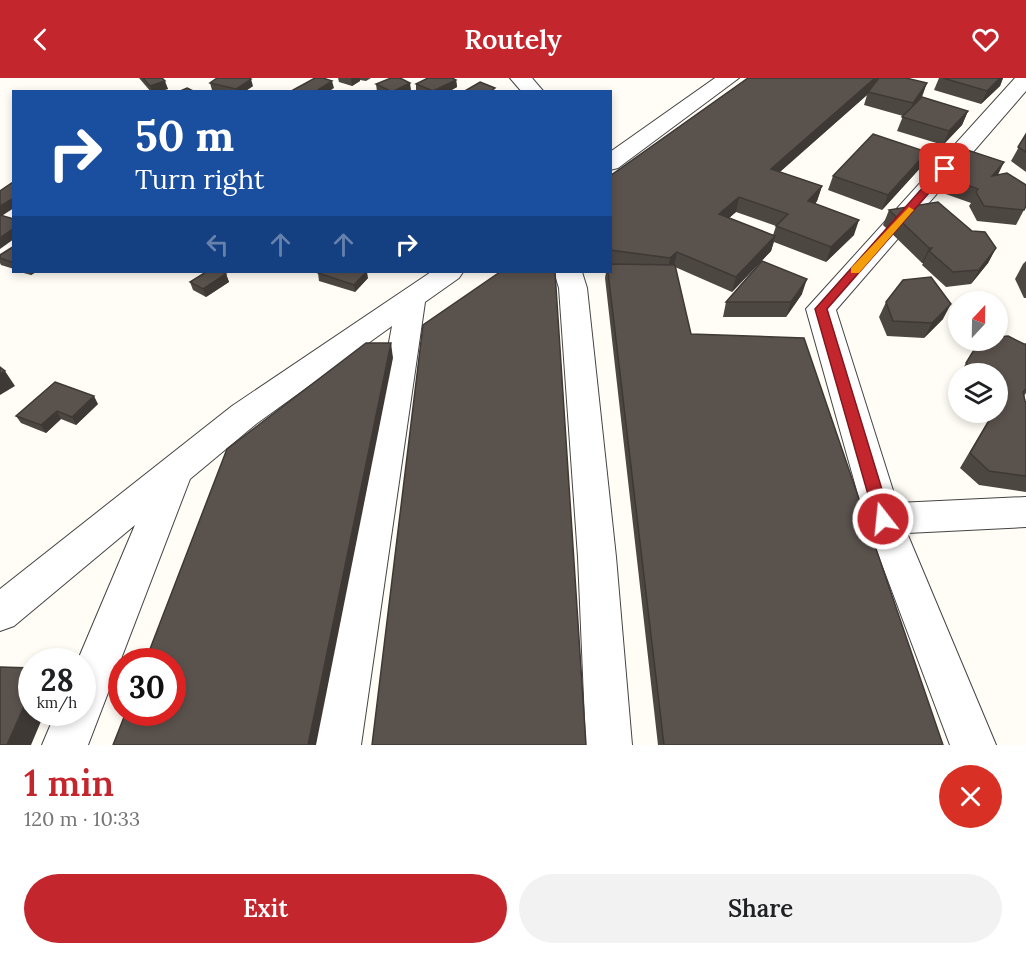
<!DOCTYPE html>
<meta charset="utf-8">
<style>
body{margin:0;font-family:Lora,serif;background:#f2f2f2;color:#202124;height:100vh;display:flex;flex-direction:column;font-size:22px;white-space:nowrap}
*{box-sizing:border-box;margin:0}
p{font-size:20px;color:#757577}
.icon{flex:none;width:33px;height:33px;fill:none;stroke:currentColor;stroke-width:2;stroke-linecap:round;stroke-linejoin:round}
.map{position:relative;height:667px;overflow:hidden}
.details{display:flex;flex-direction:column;background:#fff;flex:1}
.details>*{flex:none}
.top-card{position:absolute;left:12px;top:12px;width:600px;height:183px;border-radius:0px;box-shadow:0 3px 9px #0003;background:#1a4fa0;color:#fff;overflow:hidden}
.needle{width:39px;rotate:22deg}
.controls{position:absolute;left:948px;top:213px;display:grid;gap:12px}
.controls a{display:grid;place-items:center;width:60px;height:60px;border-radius:50%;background:#fff;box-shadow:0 3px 9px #0003;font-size:30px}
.speed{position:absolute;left:18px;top:570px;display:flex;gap:12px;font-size:30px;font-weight:700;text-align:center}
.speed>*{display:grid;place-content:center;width:78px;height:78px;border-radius:50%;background:#fff;box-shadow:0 3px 9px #0003;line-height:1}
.speed small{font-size:15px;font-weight:400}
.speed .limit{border:9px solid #d22;background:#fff;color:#111}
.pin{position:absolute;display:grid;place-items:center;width:51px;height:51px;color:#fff;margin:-26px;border-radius:12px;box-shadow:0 3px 9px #0006}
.me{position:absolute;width:66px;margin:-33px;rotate:344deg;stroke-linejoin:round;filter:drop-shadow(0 0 4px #0008)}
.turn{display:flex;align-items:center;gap:21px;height:126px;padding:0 24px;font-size:27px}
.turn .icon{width:78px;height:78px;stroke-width:2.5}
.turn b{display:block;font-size:42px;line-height:51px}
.lanes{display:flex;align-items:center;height:57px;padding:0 24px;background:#0003;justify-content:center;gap:30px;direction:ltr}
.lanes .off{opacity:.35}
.round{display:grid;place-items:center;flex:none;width:63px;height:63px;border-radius:32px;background:#f2f2f2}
.overview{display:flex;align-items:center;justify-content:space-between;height:102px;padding:0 24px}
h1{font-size:36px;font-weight:600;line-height:45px;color:#c4262e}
.button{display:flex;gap:12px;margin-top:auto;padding:12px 24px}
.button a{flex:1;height:69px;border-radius:36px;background:#c4262e;color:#fff;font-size:24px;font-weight:600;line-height:69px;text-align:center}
.button a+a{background:#f2f2f2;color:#202124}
header{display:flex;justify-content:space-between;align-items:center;height:78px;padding:0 24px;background:#c4262e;color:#fff;font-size:27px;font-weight:600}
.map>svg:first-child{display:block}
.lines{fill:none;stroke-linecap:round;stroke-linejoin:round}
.street-casing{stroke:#444;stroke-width:2}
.street{fill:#fff;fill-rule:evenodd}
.wall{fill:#4d4742;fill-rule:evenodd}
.shaded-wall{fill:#3f3936}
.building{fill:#5a524d;stroke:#3f3936;stroke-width:1.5}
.route{fill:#c4262e;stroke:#7f191e;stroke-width:1.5}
.slow{fill:#f59e0b}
</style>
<header><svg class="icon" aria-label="back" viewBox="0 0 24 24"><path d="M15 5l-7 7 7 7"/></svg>Routely<svg class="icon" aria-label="heart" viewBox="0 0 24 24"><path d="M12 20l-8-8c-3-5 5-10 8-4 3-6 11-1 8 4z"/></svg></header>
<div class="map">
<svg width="1026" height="667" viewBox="0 0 1026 667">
<rect width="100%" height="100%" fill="#fffdf5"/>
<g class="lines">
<defs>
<g id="street">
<path d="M510,0H532L544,14H522Z"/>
<path d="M715,0H739L618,90L610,92V74Z"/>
<path d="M1015,0H1026V13L836,232L897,425L1026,419V449L907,455L996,667H950L865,441L806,231Z"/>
<path d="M431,194H463L459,200L425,224L361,667H315L392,248L256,346L190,401L88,667H42L56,634H82V584H77L135,447L14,548L0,553V511L232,328Z"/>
<path d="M554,194H582L587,210L616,479L632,667H586L578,479L559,210Z"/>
</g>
</defs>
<use href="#street" class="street-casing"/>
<use href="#street" class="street"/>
</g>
<g class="wall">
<path d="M139,0H162L168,11L157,14H151Z"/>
<path d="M338,0H371L366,3L360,2V3L352,8L339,4Z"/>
<path d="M748,0L922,19L968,33L962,47L943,67L897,53L903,38L864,27L867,17L780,94L822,108L817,123L815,126L854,157L826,184L774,164L771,173L732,214L675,189L691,256L943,667H658L605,200L606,194H610V98ZM736,134L776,148L773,157L729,140Z"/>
<path d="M939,0H1003L1000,8L981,26L934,12Z"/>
<path d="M456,2L457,9L448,14L416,13V6Z"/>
<path d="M210,5L253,8L244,14H219L212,12Z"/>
<path d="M376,6L411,12L408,14H377Z"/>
<path d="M1026,56V94L1011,83Z"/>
<path d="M922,88L882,132L828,112L833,98Z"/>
<path d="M932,94L998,97L1026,128L1016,147L977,143L969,128L971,125L926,109Z"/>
<path d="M889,132L972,153L996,170L988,185L971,206L946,209L922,187L923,185H922L883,147Z"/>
<path d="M14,168V191L1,187L0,185V177Z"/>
<path d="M1026,183V220H1024L1015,201L1023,186Z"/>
<path d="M20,194H36L31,197Z"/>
<path d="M318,195L368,200L355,214L319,203Z"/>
<path d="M226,196L229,204L206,219L193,212L190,204Z"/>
<path d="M802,216L786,239H723L726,224Z"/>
<path d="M886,224L943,241L924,260L887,258L879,239Z"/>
<path d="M1026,266V315L1024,318L1026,325V414L979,407L960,390L992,336V334H998V296H960L966,285Z"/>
<path d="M98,326L76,347L61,341L46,355L21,345L16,338Z"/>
</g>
<g class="shaded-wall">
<path d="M352,0H360V3L352,8L351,1Z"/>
<path d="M875,0H886L868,14L867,17L767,105L771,91Z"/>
<path d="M1000,0H1003L1000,8L981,26L987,13Z"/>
<path d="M251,1L253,8L244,14H236V11Z"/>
<path d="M456,2L457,9L448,14H433Z"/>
<path d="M165,3L168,11L157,14H152L150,8Z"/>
<path d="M332,3L334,10L328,14H314Z"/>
<path d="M410,5L411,12L408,14H392Z"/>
<path d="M927,5L922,19L908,39L913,25Z"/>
<path d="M968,33L962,47L943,67L949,53Z"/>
<path d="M927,74L922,88L882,132L888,117Z"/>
<path d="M1004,84L997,99L992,98Z"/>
<path d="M822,108L817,123L804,138L808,123Z"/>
<path d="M739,119L736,134L716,151L719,136Z"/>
<path d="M14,120V130L0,139V128Z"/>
<path d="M859,142L854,157L826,184L831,169Z"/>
<path d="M14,150V161L0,171V160Z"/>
<path d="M775,158L771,173L732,214L736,199Z"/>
<path d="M929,170H932L929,173L923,185H922Z"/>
<path d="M996,170L988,185L971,206L979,192Z"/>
<path d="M677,174L674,189L667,195L670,180Z"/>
<path d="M29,194H36L31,197Z"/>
<path d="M366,194H367L368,200L355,214L354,207Z"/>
<path d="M226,196L229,204L206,219L203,211Z"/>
<path d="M807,201L802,216L786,239L791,224Z"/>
<path d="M951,226L943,241L924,260L932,245Z"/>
<path d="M391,265L393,280L316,667H308Z"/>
<path d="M5,293L15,308L0,317V296Z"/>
<path d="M94,318L98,326L76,347L72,339Z"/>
<path d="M57,333L61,341L46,355L41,347Z"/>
<path d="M32,610V634H45L31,667H7Z"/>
</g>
<g class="building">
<path d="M143,0H162L165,3L150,8Z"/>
<path d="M217,0H249L251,1L236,11L210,5Z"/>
<path d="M315,0H323L332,3L315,14L291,13Z"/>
<path d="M391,0H400L410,5L392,14L376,6Z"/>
<path d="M428,0H452L456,2L433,13L416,6Z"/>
<path d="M748,0H875L771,91L822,108L808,123L859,142L831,169L776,148L788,136L739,119L719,136L775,158L736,199L677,174L670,180L610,172V98Z"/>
<path d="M879,0H906L927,5L913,25L868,14Z"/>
<path d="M943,0H1000L987,13Z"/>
<path d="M480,4L495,10L490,14H463Z"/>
<path d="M187,10L195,14H178Z"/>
<path d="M922,19L968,33L949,53L902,39Z"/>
<path d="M873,56L927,74L888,117L833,98Z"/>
<path d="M1026,56V74L1018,69Z"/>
<path d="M958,69L1004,84L992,98L1007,95L1026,107V128L1024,132L984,128L976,114L978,111L932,94Z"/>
<path d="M13,104L14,120L0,128V113Z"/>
<path d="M938,124L972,153L985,154L996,170L979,192L953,194L929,173L932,170H929L889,132Z"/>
<path d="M0,137L14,141V150L0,160Z"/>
<path d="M14,168V185L0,180V177Z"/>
<path d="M762,183L807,201L791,224H726Z"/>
<path d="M610,186L675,187L691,256L804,260L943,667H664L608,194H610Z"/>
<path d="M206,194H222L226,196L203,211L190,204Z"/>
<path d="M319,194H366L354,207L318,195Z"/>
<path d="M500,194H555L586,667H372L423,247Z"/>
<path d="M931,199L951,226L932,245L893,243L886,224L903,202Z"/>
<path d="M1008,258L1024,266H1026V311L1023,314L1025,323L1026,325V398L989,393L970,375L994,334H998V328L1002,321L998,314V296H974L966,285L980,262H998V259Z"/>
<path d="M366,265H391L308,667H113L126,634H172V584H145L227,371Z"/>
<path d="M0,289L5,293L0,296Z"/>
<path d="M55,304L94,318L72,339L57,333L41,347L16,338Z"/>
<path d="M0,589L32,590V610L7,667H0Z"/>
</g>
<path class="route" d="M942,88L950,91L827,231L891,441L883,448L875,441L815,231Z"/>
<path class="slow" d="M909,129L914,132L912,134L859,195H851V190Z"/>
</svg>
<div class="controls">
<a><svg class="needle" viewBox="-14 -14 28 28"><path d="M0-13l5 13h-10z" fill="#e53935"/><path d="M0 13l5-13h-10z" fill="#757577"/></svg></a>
<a><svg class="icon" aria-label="layers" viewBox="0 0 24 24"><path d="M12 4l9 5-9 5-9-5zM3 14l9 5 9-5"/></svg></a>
</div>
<div class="speed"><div>28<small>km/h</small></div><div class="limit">30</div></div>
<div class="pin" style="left:945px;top:91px;background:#d93025"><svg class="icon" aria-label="arrive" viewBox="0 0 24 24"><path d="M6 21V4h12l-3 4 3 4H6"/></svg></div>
<svg class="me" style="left:883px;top:441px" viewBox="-20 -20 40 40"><circle r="17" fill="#c4262e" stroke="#fff" stroke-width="3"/><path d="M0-11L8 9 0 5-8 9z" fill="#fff"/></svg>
<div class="top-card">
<div class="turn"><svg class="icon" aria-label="right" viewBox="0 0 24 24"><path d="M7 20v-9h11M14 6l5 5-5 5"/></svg><div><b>50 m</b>Turn right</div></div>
<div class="lanes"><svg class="icon off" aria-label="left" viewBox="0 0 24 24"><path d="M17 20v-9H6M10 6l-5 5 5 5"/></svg><svg class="icon off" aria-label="ahead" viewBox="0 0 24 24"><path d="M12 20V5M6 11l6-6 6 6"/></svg><svg class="icon off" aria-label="ahead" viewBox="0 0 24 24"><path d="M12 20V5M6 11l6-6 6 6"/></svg><svg class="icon" aria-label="right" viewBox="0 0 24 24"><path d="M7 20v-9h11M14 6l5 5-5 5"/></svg></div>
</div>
</div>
<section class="details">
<div class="overview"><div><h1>1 min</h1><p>120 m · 10:33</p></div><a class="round" style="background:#d93025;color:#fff"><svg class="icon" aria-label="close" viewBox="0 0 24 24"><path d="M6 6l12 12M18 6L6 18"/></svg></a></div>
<div class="button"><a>Exit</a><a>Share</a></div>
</section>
